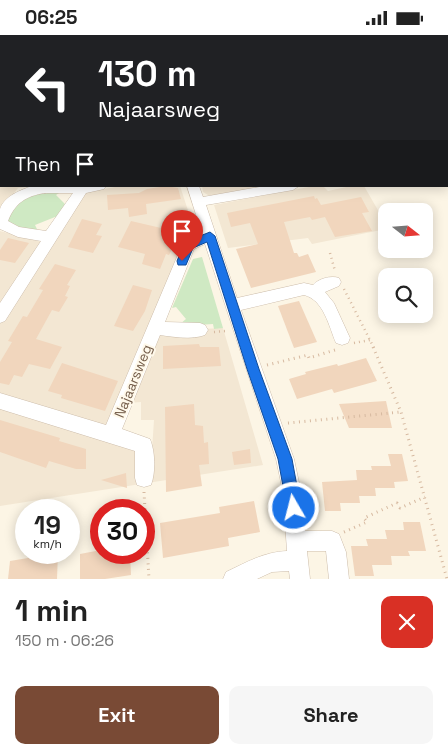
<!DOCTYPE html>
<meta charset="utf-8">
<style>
body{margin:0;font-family:"Space Grotesk",sans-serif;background:#f6f6f6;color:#222;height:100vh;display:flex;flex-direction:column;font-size:19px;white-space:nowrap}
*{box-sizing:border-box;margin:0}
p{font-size:16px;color:#767676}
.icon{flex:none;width:28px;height:28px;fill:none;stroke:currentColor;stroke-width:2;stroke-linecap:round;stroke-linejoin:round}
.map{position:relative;height:544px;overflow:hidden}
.side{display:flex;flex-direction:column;background:#fff;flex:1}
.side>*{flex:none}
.top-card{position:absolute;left:0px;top:0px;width:449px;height:152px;box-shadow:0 2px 12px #0003;background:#202124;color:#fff;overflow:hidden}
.needle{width:32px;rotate:107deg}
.controls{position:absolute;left:378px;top:168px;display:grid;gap:10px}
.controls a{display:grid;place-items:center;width:55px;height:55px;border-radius:10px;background:#fff;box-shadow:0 2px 12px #0003;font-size:25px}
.speed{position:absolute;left:15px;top:464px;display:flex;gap:10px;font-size:25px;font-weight:700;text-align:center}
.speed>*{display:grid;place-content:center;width:65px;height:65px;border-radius:50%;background:#fff;box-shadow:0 2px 12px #0003;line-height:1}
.speed small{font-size:12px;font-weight:400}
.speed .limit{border:8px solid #d22;background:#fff;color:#111}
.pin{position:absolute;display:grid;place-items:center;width:42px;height:42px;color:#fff;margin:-51px -21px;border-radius:50% 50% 50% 0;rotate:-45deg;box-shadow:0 0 5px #0007}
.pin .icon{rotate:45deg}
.me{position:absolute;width:55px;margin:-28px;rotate:352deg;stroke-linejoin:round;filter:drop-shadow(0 0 4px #0008)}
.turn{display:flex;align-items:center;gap:18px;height:105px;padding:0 15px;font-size:22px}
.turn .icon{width:65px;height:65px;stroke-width:2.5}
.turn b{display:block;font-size:35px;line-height:42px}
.then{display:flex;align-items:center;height:48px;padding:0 15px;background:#0003;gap:10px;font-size:19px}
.round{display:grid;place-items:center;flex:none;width:52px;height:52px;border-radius:10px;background:#f6f6f6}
.headline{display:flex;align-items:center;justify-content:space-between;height:85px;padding:0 15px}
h1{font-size:30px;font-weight:700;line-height:38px}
.primary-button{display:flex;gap:10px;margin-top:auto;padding:10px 15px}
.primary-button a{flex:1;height:58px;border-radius:10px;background:#794a35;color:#fff;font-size:20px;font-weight:700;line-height:58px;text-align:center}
.primary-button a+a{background:#f6f6f6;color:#222}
.status{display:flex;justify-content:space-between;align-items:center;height:35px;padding:0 25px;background:#fff;direction:ltr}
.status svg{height:14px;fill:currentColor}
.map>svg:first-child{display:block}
.residential{fill:#f3e7d3}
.green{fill:#cfe9c3}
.building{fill:#f1d6bd}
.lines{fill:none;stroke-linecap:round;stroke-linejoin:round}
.minor-casing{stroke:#cdbdab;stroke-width:1}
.path-far1{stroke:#d6b9a0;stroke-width:2.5;stroke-dasharray:1 4;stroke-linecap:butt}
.path{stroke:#d6b9a0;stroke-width:3;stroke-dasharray:1 4.5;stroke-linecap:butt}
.minor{fill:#fff;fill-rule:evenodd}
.route{fill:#1a73e8;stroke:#114b97}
.labels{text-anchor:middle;stroke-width:4;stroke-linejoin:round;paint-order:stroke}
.street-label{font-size:14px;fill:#745d4a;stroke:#fff9eb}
</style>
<div class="status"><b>06:25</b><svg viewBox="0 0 49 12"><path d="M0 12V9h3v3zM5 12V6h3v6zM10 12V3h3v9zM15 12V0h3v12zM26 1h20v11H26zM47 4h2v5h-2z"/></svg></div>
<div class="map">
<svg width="448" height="544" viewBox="0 0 448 544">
<rect width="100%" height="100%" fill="#fcf5e5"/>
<g class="residential">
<path d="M0,88L1,151H31L18,153L0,177Z"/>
<path d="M120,151H180L194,194L110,388L105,391L0,360V288L85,158Z"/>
<path d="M202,151H269L222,160H208L203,157Z"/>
<path d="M314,151H323L328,156L351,151H364L386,189V194L312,209L308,203L228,213L214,170Z"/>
<path d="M0,196L41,207L0,268Z"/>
<path d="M223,293L263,430L0,471V372L152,415L154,385H141V367L129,368L157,301L202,299V294Z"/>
</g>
<g class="green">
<path d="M0,0H174V1H1L0,80Z"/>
<path d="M62,156L56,160L65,169L58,187L55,182L35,190L38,196L10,190L6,187L16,167L33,160Z"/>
<path d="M202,222L223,293L214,294L213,289L183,291L180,289L186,284L176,272L172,273L193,224Z"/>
</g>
<g class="building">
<path d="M166,151L178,153L181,164L146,169L147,179L129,182L128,173L108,175L107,160L139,158L147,154Z"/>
<path d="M314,161L315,164L317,163L321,170L361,162L369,177L362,178L372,196L335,202L325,182L312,185L310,182L284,187L294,218H297L299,222L308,219L316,237L251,253L236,214L258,209L250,188L231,192L227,178Z"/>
<path d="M82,184L102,189L96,200L102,201L93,218L68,212Z"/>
<path d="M131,186L174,196L172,207L175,208L169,220L166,219L160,234L142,229L145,219L118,212Z"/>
<path d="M8,203L29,208L15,228L0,225V215Z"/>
<path d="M55,229L76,235L67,250L70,251L65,261L68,262L59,277L52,275L36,304L62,312L50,334L29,329L22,342L14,340L9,350L0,348V327L12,307L8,306L23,281L27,282L43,255L39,254Z"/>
<path d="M133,250L152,255L145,276L133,296L114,291Z"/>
<path d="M299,266L317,307L294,313L278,271Z"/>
<path d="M199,309L200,312H219L221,331L163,334V311Z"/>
<path d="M366,323L377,346L334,358L332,354L297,364L289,344L306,339L305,337L337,329L338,331Z"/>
<path d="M62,328L118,346L105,376L61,363L62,360L48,356Z"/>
<path d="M386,366L392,393H349L339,369Z"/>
<path d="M194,369L195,390L203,391L204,408L208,407L209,429L199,430L202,451L166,457L165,372Z"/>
<path d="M0,385L60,403L59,406L86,414V434H76L49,426L46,433L0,417Z"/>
<path d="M250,414L251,428L234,430L232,417Z"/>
<path d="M388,419H402L408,446L394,447L395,453H375L376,461H359L360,468H340L341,476H325L322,447L357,445L356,435H372L371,431H391Z"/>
<path d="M126,438L127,453L101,445L119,440Z"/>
<path d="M254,466L260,497L228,503L229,511L163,523L160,488L220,478L219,472Z"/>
<path d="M403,487H420L426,516H408L410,521H391L392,530H372L374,541H355L351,511H368L366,504H387L385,495H404Z"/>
<path d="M101,515V518H130L131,540L105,544H80V519Z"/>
<path d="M58,518L57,544H8L10,526Z"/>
</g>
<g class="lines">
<defs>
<g id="minor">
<rect x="0" y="80" width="1" height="6"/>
<path d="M32,151H106L104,154L86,158L5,286L0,288V268L41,206L18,202L0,194C0,188 0,180 0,174C4,161 21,155 32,151ZM45,158H73L46,196L19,192L8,186C15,168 26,161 45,158Z"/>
<path d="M187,151H199L203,162L265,151H299L293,155L206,170L237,263L304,248L313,250C318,244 331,240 339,243L341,247L339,251L325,257L334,268L350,303L348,308L342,310L336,308C329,292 324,265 304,260L241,275L294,424L301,457L305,496H332L339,499L346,517L349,544H329L326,516H307L310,544H290L289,536L272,537L257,544H223L226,537C247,527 264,517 287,516L283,457L276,424L205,209L194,214L165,287L200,288L205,290L208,295L205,300C192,305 174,302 160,300L122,394L150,404C155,416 156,437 151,450L144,452L137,450L135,443V416L0,374V358L106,390L182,210L184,206L202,199Z"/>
</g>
</defs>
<use href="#minor" class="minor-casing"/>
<g class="path-far1">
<path d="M330,218L335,236"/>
<path d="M344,254L374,313"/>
<path d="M214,297L226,296"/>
<path d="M354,308L370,305"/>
</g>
<g class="path">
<path d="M373,312L401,377L447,544"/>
<path d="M267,330L308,320L309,323L335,315"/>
<path d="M288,388L401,377"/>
<path d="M144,457L149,544"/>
<path d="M344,497L367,487L364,483L397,468L400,473L425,462"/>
</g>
<use href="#minor" class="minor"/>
</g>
<path class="route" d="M210,197L215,201L259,334L292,424L301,473L299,479L294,481L289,479L287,473L278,424L247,334L207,207L193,213L186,230H178L177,226L185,207Z"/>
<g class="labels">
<g class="street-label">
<text transform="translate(133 346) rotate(-68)" y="5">Najaarsweg</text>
</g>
</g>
</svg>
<div class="controls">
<a><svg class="needle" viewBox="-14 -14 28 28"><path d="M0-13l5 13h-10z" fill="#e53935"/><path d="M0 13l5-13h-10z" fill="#767676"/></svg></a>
<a><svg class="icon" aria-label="search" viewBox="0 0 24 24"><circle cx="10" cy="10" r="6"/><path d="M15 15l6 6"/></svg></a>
</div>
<div class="speed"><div>19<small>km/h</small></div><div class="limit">30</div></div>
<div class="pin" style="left:182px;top:226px;background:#d93025"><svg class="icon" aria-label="arrive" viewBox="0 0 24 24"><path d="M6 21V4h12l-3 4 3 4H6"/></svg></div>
<svg class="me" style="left:294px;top:473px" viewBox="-20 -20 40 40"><circle r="17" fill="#1a73e8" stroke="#fff" stroke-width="3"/><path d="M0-11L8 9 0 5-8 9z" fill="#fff"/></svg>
<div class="top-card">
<div class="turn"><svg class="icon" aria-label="left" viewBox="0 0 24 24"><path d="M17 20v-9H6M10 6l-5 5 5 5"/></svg><div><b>130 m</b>Najaarsweg</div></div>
<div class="then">Then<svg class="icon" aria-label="arrive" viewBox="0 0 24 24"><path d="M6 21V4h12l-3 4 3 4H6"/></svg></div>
</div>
</div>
<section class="side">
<div class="headline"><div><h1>1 min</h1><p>150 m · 06:26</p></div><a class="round" style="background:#d93025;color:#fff"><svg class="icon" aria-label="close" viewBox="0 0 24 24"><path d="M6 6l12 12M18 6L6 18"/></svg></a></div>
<div class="primary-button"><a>Exit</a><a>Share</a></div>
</section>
